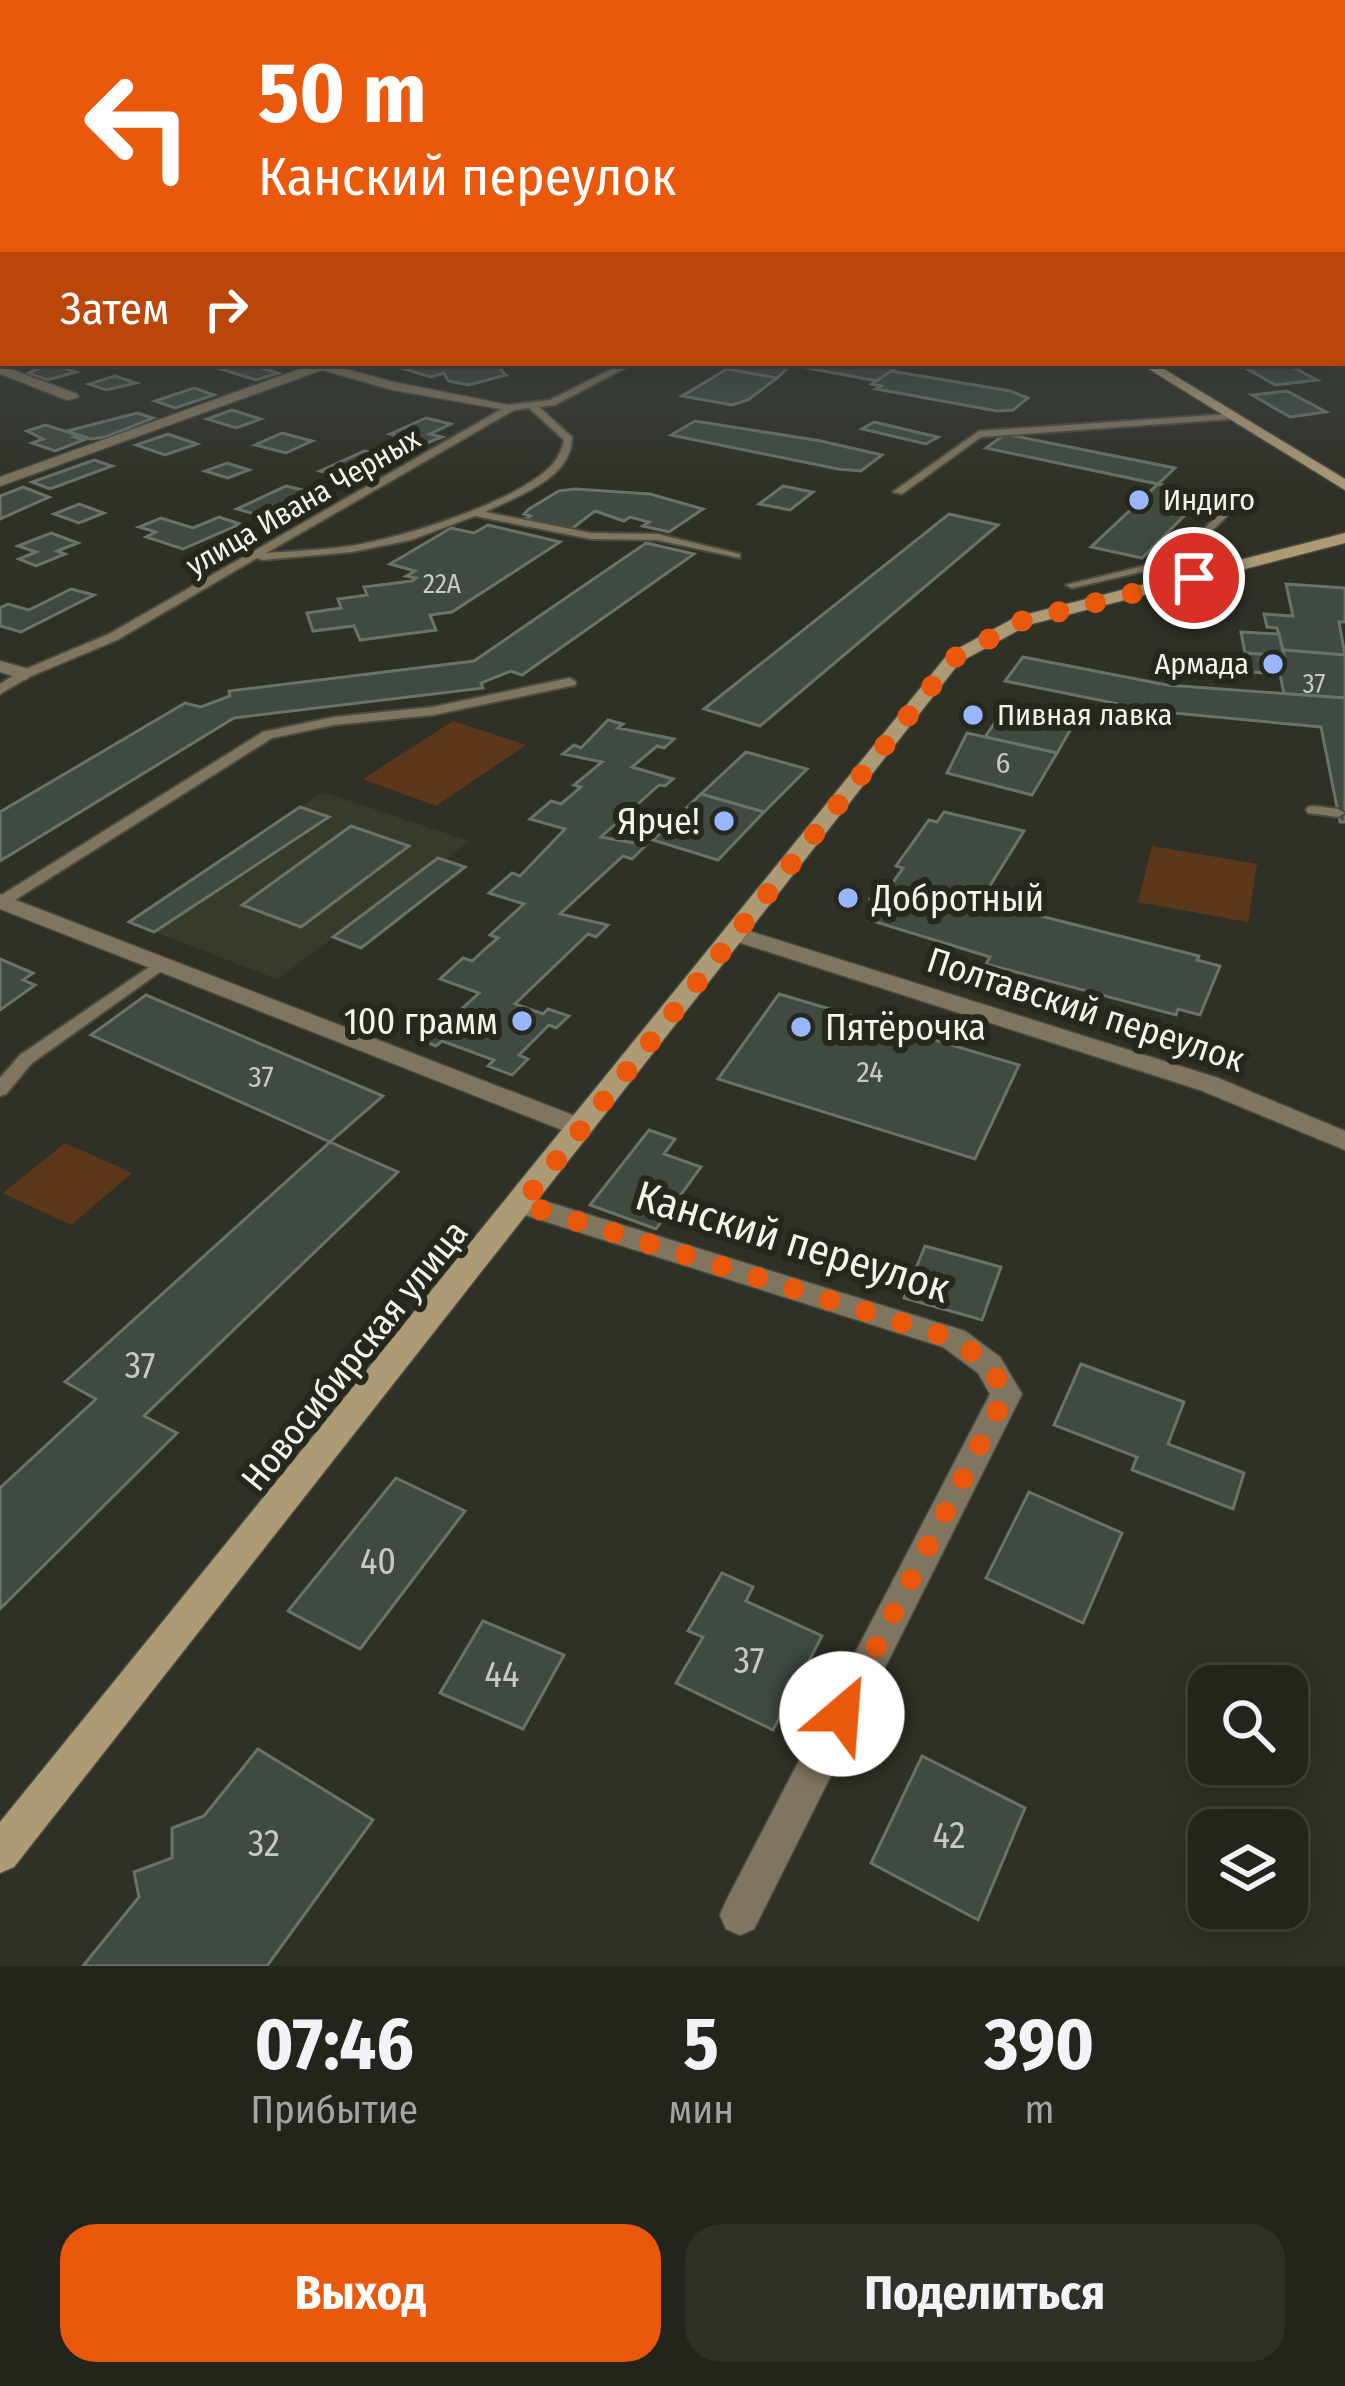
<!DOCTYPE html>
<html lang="ru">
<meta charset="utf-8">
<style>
body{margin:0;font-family:"Fira Sans Condensed",sans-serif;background:#2f3129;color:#f1f3f6;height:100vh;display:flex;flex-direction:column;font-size:45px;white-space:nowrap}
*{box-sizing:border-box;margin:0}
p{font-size:39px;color:#a3a5a3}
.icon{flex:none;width:66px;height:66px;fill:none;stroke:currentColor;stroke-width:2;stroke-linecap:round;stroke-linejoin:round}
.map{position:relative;height:1966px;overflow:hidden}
.panel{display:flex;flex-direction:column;background:#23251c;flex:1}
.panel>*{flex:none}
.guide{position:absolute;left:0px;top:0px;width:1347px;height:366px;box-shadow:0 6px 30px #0003,0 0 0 3px #40423b;background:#ea580c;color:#fff;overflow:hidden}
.fabs{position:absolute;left:1188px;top:1665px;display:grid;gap:24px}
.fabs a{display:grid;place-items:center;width:120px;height:120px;border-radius:24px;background:#23251c;box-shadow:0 6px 30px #0003,0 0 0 3px #40423b;font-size:60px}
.pin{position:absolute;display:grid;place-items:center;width:102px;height:102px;color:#fff;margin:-51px;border:6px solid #fff;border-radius:50%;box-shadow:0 3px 12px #0007}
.me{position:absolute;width:132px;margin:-66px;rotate:27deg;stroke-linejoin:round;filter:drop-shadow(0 0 9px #0008)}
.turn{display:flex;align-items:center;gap:42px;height:252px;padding:0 60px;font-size:54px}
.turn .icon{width:156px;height:156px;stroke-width:2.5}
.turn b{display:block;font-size:84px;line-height:102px}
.then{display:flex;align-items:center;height:114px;padding:0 60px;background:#0003;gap:24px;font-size:45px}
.eta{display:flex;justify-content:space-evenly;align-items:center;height:204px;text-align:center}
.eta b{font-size:72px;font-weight:700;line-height:84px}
.action{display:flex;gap:24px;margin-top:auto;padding:24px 60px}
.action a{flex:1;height:138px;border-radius:36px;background:#ea580c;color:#fff;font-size:48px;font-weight:700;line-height:138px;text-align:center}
.action a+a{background:#2f3129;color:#f1f3f6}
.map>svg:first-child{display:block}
.built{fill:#383b29}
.green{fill:#5d371a}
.building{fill:#404a41;stroke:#697369;stroke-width:3}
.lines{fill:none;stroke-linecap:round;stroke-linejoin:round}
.lane-casing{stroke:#4a4c42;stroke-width:4}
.street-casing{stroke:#4a4c42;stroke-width:3}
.secondary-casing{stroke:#4a4c42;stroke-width:3}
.lane{fill:#80755e;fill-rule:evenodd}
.street{fill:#80755e;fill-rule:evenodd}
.secondary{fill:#ad9b76;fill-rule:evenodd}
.route{stroke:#ea580c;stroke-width:21;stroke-dasharray:0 37.8}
.poi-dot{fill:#97b6fd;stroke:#26271d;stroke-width:4.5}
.labels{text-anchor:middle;stroke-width:12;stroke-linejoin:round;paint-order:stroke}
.far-number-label{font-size:27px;fill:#c6cac2}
.far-poi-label{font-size:30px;fill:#f3f5ed;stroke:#26271d;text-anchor:start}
.far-street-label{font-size:30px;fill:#f3f5ed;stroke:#26271d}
.number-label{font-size:30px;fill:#c6cac2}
.poi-label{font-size:36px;fill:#f3f5ed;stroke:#26271d;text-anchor:end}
.street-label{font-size:36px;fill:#f3f5ed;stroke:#26271d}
.near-number-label{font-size:36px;fill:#c6cac2}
.near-street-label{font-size:42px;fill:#f3f5ed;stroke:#26271d}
</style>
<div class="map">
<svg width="1345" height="1966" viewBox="0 0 1345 1966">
<rect width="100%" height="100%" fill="#2f3126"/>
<path class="built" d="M323,792L469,841L445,860L465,867L361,948L333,938L277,979L129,922Z"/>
<g class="green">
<path d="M453,721L526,745L436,806L363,779Z"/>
<path d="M1152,846L1257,864L1248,922L1138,902Z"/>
<path d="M65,1143L132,1173L71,1225L3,1193Z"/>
</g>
<g class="building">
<path d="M51,363L76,372L48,380L28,373Z"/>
<path d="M232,363H246L278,373L256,380L217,368Z"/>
<path d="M384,363H474L468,365L498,367L506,375L469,385L448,381L444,373L431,377Z"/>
<path d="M878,363L896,368L877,381L791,365L777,378L732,370L739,363Z"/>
<path d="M1237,363H1285L1317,380L1275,385Z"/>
<path d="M727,369L777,378L748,400L732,405L682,396Z"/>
<path d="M891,371L1010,391L1028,398L1013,410L997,411L876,389L881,386L872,384Z"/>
<path d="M115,376L136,383L106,390L89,384Z"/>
<path d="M194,388L214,395L175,408L155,401Z"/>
<path d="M1287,391L1326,412L1290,417L1252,395Z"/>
<path d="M232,410L261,419L236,428L207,419Z"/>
<path d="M137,413L153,418L106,437L90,439L67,431Z"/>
<path d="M426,418L451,424L430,434L442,437L427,443L390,434Z"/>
<path d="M695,421L821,441L882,455L861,471L838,469L671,435Z"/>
<path d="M874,422L938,437L926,444L862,429Z"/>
<path d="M45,425L78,435L74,437L84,440L55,451L32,443L43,439L27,431Z"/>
<path d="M282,433L312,441L286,453L255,445Z"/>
<path d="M168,434L197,444L165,455L136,445Z"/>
<path d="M1005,434L1175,468L1158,484L986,448Z"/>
<path d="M364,451L386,456L343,477L320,471Z"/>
<path d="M94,460L112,466L50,489L32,482Z"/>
<path d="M227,463L249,470L228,478L205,471Z"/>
<path d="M1158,484L1206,494L1142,558L1091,547Z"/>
<path d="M286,486L307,491L258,515L237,509Z"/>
<path d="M783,486L813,492L790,510L759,504Z"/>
<path d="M23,487L49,497L0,519V496Z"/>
<path d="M575,489L650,494L703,509L669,532L643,526L649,522L630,517L624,521L595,511L570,530L525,519L530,516L524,514L529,509L559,491Z"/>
<path d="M79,504L104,513L79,523L54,514Z"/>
<path d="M949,514L998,525L760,726L704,709Z"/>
<path d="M219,517L240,524L183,549L146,537L156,532L139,527L161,518L193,528Z"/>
<path d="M488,525L560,542L452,612L430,615L436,630L360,640L354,626L313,631L307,613L341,608L338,599L367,595L364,587L412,581L416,578L406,576L415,571L390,564L451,528L474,533Z"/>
<path d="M51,533L78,543L57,551L65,554L36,566L19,559L36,552L18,546Z"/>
<path d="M646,543L694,554L522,675L511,671L481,683L483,688L234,718L0,861V812L185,703L201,707L230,696L229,691L474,661Z"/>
<path d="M1286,584L1345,588V622H1339L1345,655L1283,650L1277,628L1267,627L1264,614L1293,616Z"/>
<path d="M71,589L94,595L21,632L0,626V608L8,604L29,610Z"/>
<path d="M1241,632L1279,634L1284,656L1245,653Z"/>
<path d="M1283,650L1345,655V698L1284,694L1280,674L1239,671L1236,657L1246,658L1245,653L1284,656Z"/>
<path d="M1023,657L1167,685L1345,698V822H1340L1321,727L1153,711L1005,681Z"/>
<path d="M1007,705L1076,720L1057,753L985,737Z"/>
<path d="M608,720L623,724L618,728L674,739L664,748L657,746L632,767L673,779L665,786L659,785L601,837L646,845L632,859L623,856L560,914L608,925L596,937L588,934L515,1004L543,1014L548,1009L569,1016L556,1028L549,1025L519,1055L528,1059L512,1075L488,1066L494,1060L442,1041L436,1046L418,1039L436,1023L443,1026L479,993L440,979L463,958L472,961L485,949L498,938L490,935L524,904L489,893L512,873L520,876L565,829L530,819L551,801L561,804L581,787L574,785L602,762L563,754L574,745L581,748Z"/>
<path d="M967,733L1057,753L1032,795L947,773Z"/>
<path d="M746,752L807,769L764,812L701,794Z"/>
<path d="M701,794L764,812L718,860L653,840Z"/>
<path d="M300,807L329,817L154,932L129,922Z"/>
<path d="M944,812L1024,831L986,892L975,889L966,903L1014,915L1017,910L1199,956L1197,960L1220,966L1200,1015L1178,1009L1176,1015L986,964L990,957L869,920L881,902L870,899L879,885L889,888L903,868L896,866L929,820L937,822Z"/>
<path d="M351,826L409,846L301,927L242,905Z"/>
<path d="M438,858L465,867L361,948L333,937Z"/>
<path d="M0,959L33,973L23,980L35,985L0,1010Z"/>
<path d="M779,994L1019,1065L975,1159L718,1079Z"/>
<path d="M146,995L383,1096L330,1142L91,1035Z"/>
<path d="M649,1130L675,1139L664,1154L701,1167L656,1229L590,1205Z"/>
<path d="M330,1142L398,1172L144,1416L177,1433L0,1609V1488L96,1399L65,1382Z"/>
<path d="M925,1246L1001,1267L982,1320L904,1298Z"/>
<path d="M1081,1364L1184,1402L1168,1444L1244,1473L1233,1509L1132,1470L1137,1457L1054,1425Z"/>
<path d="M396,1478L465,1511L360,1649L288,1611Z"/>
<path d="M1029,1492L1122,1533L1083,1623L986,1578Z"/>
<path d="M722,1573L753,1587L746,1601L822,1636L773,1730L676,1683L703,1637L688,1631Z"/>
<path d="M483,1621L564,1655L523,1729L440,1693Z"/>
<path d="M258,1749L373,1820L267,1966H83L139,1897L134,1872L172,1858V1828L204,1816Z"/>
<path d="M922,1756L1025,1808L978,1920L871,1863Z"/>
</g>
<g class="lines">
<defs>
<g id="lane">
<rect x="1344" y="319" width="1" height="4"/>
<path d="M624,363H635L555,405L539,407L572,437C572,479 517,496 485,512L591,533L657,534L740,554V558L657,540L591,539L475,516L411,540L352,552L262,560L257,558L117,640L29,677L0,694V684L21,671L109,634L509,405L550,400ZM529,408L564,440C562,450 559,457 552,465C517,502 402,538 351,546C323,550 295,551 266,553L514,410Z"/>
<path d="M1229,414L1234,417L1232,419L981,437L902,494L893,492L979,431Z"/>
<path d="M1234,500L1239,503L1238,505L1180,563L1072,588L1066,585L1172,559Z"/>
<path d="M570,678L576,682L575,685L433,715L334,725L272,738L10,903H0V896L263,732L334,717L433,707Z"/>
<path d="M1313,806L1338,809L1345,813L1338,817L1308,813L1306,810L1308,807Z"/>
<path d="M161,959L167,961L169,964L167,967L32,1063L6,1094L0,1096V1078L20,1055Z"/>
</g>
<g id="street">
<path d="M304,363H324L394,382L519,407L512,411L393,390L322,370L0,486V477L308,366Z"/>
<path d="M0,365L77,394L79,397L67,400L0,374Z"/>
<path d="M0,661L32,670L34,674L25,680L0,672Z"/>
<path d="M0,894L588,1121L592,1127L588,1133H570L0,909Z"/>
<path d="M733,926L1218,1078L1345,1131V1150L1200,1090L725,938L721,933Z"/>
<path d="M522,1194L965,1331L1000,1357L1022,1394L754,1929L740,1935L726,1929L720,1915L726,1901L990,1394L978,1373L943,1347L512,1211L508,1204L512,1197Z"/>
</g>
<g id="secondary">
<path d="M1139,363H1154L1345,479V490Z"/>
<path d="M1345,533V543L1028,625L960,662L14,1867L0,1873V1822L948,654L1016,617Z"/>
</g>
</defs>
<use href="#lane" class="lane-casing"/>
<use href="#street" class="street-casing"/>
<use href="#secondary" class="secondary-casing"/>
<use href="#lane" class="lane"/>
<use href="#street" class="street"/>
<use href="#secondary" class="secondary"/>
</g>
<linearGradient id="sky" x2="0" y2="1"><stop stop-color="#1a1b15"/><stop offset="0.44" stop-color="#474e52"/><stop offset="1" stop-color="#474e52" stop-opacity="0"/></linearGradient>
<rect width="1345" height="495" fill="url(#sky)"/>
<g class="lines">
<path class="route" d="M842,1714L1006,1394L989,1365L954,1339L522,1204L954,658L1022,621L1194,578"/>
</g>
<g class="poi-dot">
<circle cx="1139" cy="500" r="12"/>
<circle cx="1273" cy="664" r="12"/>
<circle cx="973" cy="715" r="12"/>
<circle cx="724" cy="821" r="12"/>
<circle cx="848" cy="898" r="12"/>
<circle cx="522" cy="1021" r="12"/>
<circle cx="801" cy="1027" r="12"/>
</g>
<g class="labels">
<g class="far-number-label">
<text x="442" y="593">22А</text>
<text x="1314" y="693">37</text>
</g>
<g class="far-poi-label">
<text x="1163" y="510">Индиго</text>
<text x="1249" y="674" text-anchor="end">Армада</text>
<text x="997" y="725">Пивная лавка</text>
</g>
<g class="far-street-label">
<text transform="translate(303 502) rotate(-30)" y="10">улица Ивана Черных</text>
</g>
<g class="number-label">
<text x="1003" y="773">6</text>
<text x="870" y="1082">24</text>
<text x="261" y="1087">37</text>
</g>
<g class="poi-label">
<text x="700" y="834">Ярче!</text>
<text x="872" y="911" text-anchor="start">Добротный</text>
<text x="498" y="1034">100 грамм</text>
<text x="825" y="1040" text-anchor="start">Пятёрочка</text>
</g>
<g class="street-label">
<text transform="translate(1086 1009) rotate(18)" y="13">Полтавский переулок</text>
<text transform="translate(354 1355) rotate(-51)" y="13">Новосибирская улица</text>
</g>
<g class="near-number-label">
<text x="140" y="1378">37</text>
<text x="378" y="1574">40</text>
<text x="749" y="1673">37</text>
<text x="502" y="1687">44</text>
<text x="949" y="1848">42</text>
<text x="264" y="1856">32</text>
</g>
<g class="near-street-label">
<text transform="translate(793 1241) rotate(17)" y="15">Канский переулок</text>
</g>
</g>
</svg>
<div class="fabs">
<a><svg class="icon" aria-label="search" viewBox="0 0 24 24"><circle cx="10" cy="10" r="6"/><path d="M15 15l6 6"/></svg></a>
<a><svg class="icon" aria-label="layers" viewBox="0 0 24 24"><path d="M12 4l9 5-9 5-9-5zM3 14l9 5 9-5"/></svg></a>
</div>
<div class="pin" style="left:1194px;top:578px;background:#d93025"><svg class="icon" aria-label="arrive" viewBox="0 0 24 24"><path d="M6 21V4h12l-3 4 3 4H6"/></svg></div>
<svg class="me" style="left:842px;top:1714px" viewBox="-20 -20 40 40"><circle r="19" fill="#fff"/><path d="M0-13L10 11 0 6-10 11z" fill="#ea580c"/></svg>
<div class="guide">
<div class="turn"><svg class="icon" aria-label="left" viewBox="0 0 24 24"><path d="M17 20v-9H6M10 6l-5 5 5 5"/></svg><div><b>50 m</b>Канский переулок</div></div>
<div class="then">Затем<svg class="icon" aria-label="right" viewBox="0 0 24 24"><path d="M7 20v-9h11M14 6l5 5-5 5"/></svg></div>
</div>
</div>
<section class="panel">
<div class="eta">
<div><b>07:46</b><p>Прибытие</p></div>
<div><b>5</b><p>мин</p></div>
<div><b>390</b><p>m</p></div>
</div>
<div class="action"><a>Выход</a><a>Поделиться</a></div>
</section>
